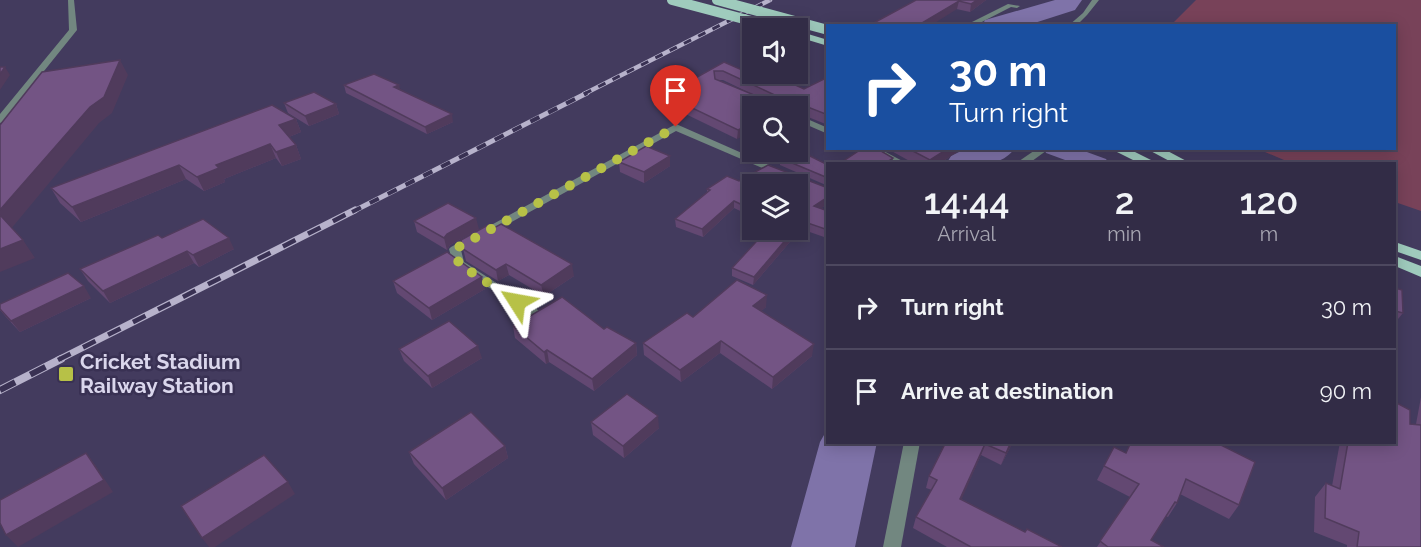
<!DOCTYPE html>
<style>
body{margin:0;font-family:Raleway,sans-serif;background:#3d3851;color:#f1f3f6;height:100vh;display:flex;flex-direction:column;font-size:22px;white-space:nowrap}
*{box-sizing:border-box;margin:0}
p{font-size:20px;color:#a8a7b3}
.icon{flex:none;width:33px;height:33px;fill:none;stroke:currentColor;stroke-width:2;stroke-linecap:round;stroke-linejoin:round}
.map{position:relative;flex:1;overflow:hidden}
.side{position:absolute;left:826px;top:162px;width:570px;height:282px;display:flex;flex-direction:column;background:#322c46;border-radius:0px;box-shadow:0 3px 15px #0003,0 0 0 2px #4d485f}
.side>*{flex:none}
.guide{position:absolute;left:826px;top:24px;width:570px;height:126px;border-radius:0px;box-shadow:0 3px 15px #0003,0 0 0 2px #4d485f;background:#1a4fa0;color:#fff;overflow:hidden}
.controls{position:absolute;left:742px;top:18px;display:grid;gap:12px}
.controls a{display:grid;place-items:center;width:66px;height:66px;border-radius:0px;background:#322c46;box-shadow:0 3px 15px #0003,0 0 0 2px #4d485f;font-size:30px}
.pin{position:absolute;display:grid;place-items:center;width:51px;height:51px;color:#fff;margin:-62px -26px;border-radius:50% 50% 50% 0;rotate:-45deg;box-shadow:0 0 6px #0007}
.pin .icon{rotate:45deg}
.me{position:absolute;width:66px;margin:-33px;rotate:304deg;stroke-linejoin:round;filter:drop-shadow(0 0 4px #0008)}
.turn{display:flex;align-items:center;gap:21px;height:126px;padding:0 24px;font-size:27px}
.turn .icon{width:78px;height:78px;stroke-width:2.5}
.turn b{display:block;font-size:42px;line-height:51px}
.eta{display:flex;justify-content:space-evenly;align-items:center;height:102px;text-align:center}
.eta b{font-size:36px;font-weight:600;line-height:42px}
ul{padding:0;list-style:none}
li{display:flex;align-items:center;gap:18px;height:84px;padding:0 24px;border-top:2px solid #4d485f}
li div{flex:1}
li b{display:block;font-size:22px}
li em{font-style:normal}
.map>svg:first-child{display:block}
.green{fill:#784259}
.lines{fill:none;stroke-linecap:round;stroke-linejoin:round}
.canal{fill:#7f73a9;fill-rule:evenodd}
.river{fill:#7f73a9;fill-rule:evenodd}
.street{fill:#728780;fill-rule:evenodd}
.primary{fill:#9fcbbd;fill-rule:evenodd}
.rail-far3-casing{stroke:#b7b2cb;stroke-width:4.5}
.rail-far2-casing{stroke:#b7b2cb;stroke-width:5}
.rail-far1-casing{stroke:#b7b2cb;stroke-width:7}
.rail-casing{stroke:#b7b2cb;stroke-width:8}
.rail-far3{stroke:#393153;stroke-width:3;stroke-dasharray:8;stroke-linecap:butt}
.rail-far2{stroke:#393153;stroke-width:4;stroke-dasharray:10;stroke-linecap:butt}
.rail-far1{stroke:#393153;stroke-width:4.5;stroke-dasharray:14;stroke-linecap:butt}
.rail{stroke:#393153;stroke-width:6;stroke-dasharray:17;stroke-linecap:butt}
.primary-bridge{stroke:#9fcbbd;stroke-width:10}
.wall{fill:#634872;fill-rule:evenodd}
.shaded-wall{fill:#503b5c}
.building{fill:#735484;stroke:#503b5c;stroke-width:1.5;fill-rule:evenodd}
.route{stroke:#b7c147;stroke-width:10;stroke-dasharray:0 18}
.poi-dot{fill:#b7c147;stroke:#393153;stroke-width:2}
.labels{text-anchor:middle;stroke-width:5;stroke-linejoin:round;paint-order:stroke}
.poi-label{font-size:21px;font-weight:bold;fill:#dad6ec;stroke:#393153;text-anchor:start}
</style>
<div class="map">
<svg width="1421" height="547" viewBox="0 0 1421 547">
<rect width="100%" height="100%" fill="#433b5e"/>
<path class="green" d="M1196,0H1421V211L1395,202V164L1291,163L1258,149L1395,148V26L1171,25Z"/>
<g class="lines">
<path class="canal" d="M1044,148H1076L1106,159L1109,164H1076L1046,153Z"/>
<g class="river">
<path d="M1055,0H1082L1075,10L1025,26H982L985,20Z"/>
<path d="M967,148H1015C1000,170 969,164 946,164L951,156Z"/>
<path d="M828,428V442H877L855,547H791L820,442Z"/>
</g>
<g class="street">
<path d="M68,0H74L77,30L3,122L0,123V114L69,30Z"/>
<path d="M1092,0H1099L1087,15L1076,26H1068L1083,13Z"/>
<path d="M1008,4L1020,6L1017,8L1011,7L974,26H964Z"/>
<path d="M798,115L828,128V134L798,121Z"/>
<path d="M676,124L785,172L780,175L776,174L676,131L461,250L464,262L541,312L542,315L541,318L536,319L453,264L449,249L451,247Z"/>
<path d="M865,148H878L908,164H894Z"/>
<path d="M1038,148H1050L1028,164H1015Z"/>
<path d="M904,442H920L901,547H883Z"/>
</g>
<g class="primary">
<path d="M798,31L828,40V46L798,37Z"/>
<path d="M1109,148H1127L1159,164H1141Z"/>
<path d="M1145,148H1162L1192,164H1175Z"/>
<path d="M1395,242L1421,251V260L1395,251Z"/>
<path d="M1395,256L1421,266V277L1395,266Z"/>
</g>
<defs>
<path id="rail-far3" d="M584,94L770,0"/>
<path id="rail-far2" d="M352,212L587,93"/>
<path id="rail-far1" d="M58,360L355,210"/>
<path id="rail" d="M0,390L61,359"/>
</defs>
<use href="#rail-far3" class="rail-far3-casing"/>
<use href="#rail-far2" class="rail-far2-casing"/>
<use href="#rail-far1" class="rail-far1-casing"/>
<use href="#rail" class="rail-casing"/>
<use href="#rail-far3" class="rail-far3"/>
<use href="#rail-far2" class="rail-far2"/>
<use href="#rail-far1" class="rail-far1"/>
<use href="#rail" class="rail"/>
<g class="primary-bridge">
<path d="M672,0L778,28"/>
<path d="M717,0L828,30"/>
</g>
</g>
<g class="wall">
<path d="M916,0H986L970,12Z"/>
<path d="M724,62L758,77L804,89L828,77V125L798,113V106H753L737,139L665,104V95ZM718,80H723L754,95Z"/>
<path d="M344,85L401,91L453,122L427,134L346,93Z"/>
<path d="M284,103L336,104L339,114L309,126L288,113Z"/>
<path d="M296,119L301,132L289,137L296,145L301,159L282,166L276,158L224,179L225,182L204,191L186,179L81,222L60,203L51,188Z"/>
<path d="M886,148H960V150L939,164H915Z"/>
<path d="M780,158L828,165V186L780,165Z"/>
<path d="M619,162L670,166L644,183L620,172Z"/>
<path d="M768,165L828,188V204L821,208L828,211V237L827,238L801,229L753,285L732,276V268L767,230H798V184H753V217L734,208L703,237L676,227L675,219L707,192V189L727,176L739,181Z"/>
<path d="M414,221L479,229L450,245L447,250L417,232Z"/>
<path d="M162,238L234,249L199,267L194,263L110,303L88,281L80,269Z"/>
<path d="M461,240L574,276L544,296L509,275L498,281L466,261Z"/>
<path d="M393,281L485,289L432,320L397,293Z"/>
<path d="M1395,288L1403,313L1398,319L1395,318Z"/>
<path d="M91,298L20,332L6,317L0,310V304Z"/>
<path d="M766,307L761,311L812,356L772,389L720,353L681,382L644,355L643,343L693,317Z"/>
<path d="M513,326L604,329L636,343L637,355L594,391L549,362L546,364L515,338Z"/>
<path d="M399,349L482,358L432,388L404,361Z"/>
<path d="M1421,397V547H1347V545L1314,532L1315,497L1326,483L1332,486L1340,442H1395L1410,424H1416Z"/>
<path d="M591,422L659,428L624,458L593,435Z"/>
<path d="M946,442H1013L1001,465L981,455L961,499L1025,532L1062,547H947L913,528L916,517L932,490L926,488L929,476Z"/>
<path d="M1131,442L1239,505L1229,519L1180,494L1177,503L1168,517L1166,516L1151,540L1164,547H1097L1130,497L1097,480L1114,447L1126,453Z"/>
<path d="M505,446L508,458L446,500L414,464L409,452Z"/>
</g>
<g class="shaded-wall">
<path d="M977,0H986L970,12L971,4Z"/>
<path d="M959,1L957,9L930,26H917Z"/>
<path d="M120,60L128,75L112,113L99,123L10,230L0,216V210Z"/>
<path d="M5,67L10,75L0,90V74Z"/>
<path d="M399,85L401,92L394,87Z"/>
<path d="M336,104L339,114L309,126L305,116Z"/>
<path d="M452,114L453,122L427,134L425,127Z"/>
<path d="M296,119L301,132L284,139L279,125Z"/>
<path d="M753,123V132L737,139L738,130Z"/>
<path d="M270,144L276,158L224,179L225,182L204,191L197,177L216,165Z"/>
<path d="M296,145L301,159L282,166L276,152Z"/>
<path d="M949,148H960V150L939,164H930V160Z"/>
<path d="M670,156V166L644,183V172Z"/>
<path d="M893,158L892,164H884Z"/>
<path d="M179,165L186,179L81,222L72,207Z"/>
<path d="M828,197V204L813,213L814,206Z"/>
<path d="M734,201V208L703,237L702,229Z"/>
<path d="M476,218L479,229L450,245L447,250L444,238L447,234Z"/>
<path d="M802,221L801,229L753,285L754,277L794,230H798V225Z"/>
<path d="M229,238L234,249L199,267L193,255Z"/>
<path d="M23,240L35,258L0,272V249Z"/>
<path d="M187,251L194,263L110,303L103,291Z"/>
<path d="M506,264L509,275L498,281L496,270Z"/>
<path d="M572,264L574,276L544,296L541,285Z"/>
<path d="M482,277L485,289L432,320L429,308Z"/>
<path d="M84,286L91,298L20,332L11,321Z"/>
<path d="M767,295L766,307L753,318V306Z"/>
<path d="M721,341L720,353L681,382L680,370Z"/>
<path d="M636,343L637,355L594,391L592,379Z"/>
<path d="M814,344L812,356L772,389L773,377Z"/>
<path d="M478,346L482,358L432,388L428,376Z"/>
<path d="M547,350L549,362L546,364L544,352Z"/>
<path d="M658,416L659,428L624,458L623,446Z"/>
<path d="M1011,442H1013L1001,465L1006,453Z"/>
<path d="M985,444L981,455L957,510L960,499Z"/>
<path d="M505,446L508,458L446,500L442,488Z"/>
<path d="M86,453L96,466L113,492L18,547L6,535Z"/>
<path d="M288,482L295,494L215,547H209L202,538Z"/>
</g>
<g class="building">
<path d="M916,0H977L971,4L959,1L917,26H868Z"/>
<path d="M120,60L104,97L90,107L0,210V125L42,72Z"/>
<path d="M724,62L758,77L766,74H771L804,89L828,77V115L800,104H794L788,106H753V123L738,130L665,95ZM714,71H723L777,96L775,99H764L715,79Z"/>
<path d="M0,67H5L0,74Z"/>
<path d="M374,74L399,85L394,87L452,114L425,127L344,85Z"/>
<path d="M314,92L336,104L305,116L284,103Z"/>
<path d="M272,105L296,119L279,125L296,145L276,152L270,144L216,165L219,168L197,177L179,165L72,207L51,188Z"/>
<path d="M646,146L670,156L644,172L619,162Z"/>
<path d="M863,148H876L893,158L884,164H839Z"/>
<path d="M907,148H949L930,160Z"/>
<path d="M798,150L828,165V178L780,158L792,152H798Z"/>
<path d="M768,165L828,188V197L814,206L828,211V230L802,221L798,225V184H753V210L734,201L702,229L675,219L710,190L707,189L727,176L739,181Z"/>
<path d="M448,203L476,218L447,234L444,238L414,221Z"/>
<path d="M0,215L23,240L0,249Z"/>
<path d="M203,219L229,238L193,255L187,251L103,291L80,269L158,235L162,238Z"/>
<path d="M501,224L572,264L541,285L506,264L496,270L463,249L461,240L488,225L494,228Z"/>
<path d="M767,230H794L754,277L732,268Z"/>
<path d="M447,252L482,277L429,308L393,281Z"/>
<path d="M68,273L84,286L11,321L0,309V304Z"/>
<path d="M737,280L767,295L753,306L814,344L773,377L721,341L680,370L643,343L687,313L693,317Z"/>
<path d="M1395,288L1402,290L1403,313L1395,311Z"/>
<path d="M562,297L604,329L607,327L636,343L592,379L547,350L544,352L513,326Z"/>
<path d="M449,321L478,346L428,376L399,349Z"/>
<path d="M627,394L658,416L623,446L591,422Z"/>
<path d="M1395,402L1410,410V424L1421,425V547H1357L1359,532L1325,518L1326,483L1340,489L1348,442H1395Z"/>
<path d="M471,412L505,446L442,488L409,452Z"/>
<path d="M946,442H1011L1006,453L985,444L960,499L1025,532L1027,529L1062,547H971L916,517L937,480L929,476Z"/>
<path d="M1131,442H1215L1255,462L1239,505L1186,479L1177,503L1175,502L1151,540L1164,547H1108L1100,541L1139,484L1104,466L1114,447L1126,453Z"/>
<path d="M86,453L104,480L6,535L0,523V500Z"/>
<path d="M264,455L288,482L202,538L181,506Z"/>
</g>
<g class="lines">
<path class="route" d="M517,302L459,264L455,249L676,127"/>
</g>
<rect class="poi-dot" x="58" y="366" width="16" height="16" rx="3"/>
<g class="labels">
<g class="poi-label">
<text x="80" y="369">Cricket Stadium<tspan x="80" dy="24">Railway Station</tspan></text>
</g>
</g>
</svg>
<div class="controls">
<a><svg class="icon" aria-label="sound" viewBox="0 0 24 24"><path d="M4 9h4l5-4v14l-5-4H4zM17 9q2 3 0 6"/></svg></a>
<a><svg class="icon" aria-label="search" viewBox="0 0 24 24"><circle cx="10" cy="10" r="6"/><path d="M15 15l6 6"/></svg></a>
<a><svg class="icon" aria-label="layers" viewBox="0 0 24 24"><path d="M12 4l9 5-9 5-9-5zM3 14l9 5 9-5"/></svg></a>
</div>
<div class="pin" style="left:676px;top:127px;background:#d93025"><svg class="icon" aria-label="arrive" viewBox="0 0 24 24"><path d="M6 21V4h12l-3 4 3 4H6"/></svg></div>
<svg class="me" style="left:517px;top:302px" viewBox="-20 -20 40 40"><path d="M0-17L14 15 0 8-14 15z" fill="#b7c147" stroke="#fff" stroke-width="4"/></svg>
<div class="guide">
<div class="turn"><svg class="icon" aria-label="right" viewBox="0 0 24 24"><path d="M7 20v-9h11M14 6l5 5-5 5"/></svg><div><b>30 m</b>Turn right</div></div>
</div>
<section class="side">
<div class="eta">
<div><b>14:44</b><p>Arrival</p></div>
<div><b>2</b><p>min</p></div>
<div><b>120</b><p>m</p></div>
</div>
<ul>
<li><svg class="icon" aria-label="right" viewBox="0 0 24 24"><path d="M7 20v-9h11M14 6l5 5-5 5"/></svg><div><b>Turn right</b></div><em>30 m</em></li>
<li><svg class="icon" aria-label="arrive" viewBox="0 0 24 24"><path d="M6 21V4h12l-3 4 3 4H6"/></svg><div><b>Arrive at destination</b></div><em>90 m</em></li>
</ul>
</section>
</div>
